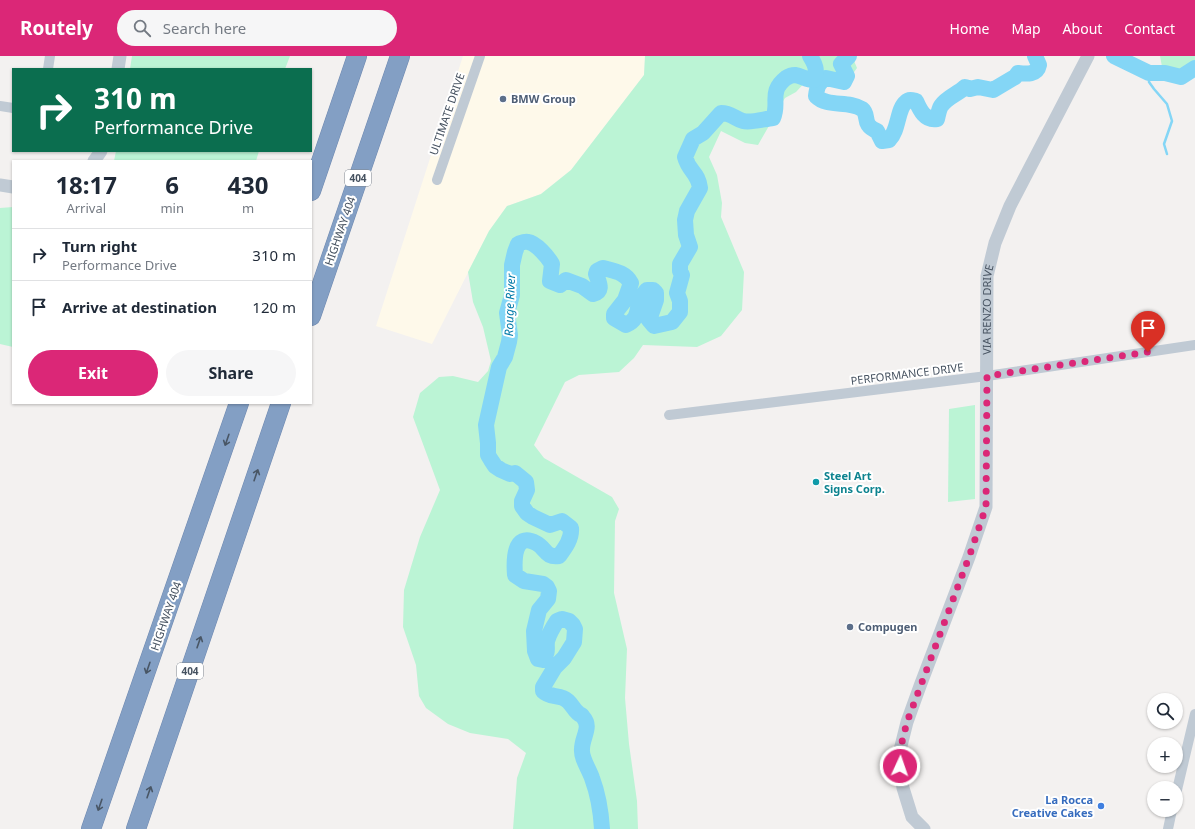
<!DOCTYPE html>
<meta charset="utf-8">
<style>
body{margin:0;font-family:"Noto Sans",sans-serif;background:#f6f6f7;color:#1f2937;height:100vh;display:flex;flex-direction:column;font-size:15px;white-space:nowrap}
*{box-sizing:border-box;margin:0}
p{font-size:13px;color:#747a83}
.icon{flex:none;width:22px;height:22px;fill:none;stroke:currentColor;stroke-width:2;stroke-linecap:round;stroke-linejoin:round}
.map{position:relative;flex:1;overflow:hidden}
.details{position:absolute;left:12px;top:104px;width:300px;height:244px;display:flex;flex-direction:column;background:#fff;border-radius:0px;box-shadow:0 1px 3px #0004}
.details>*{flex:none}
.guide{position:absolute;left:12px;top:12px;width:300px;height:84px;border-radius:0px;box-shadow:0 1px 3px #0004;background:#0b6e4f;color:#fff;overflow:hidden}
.buttons{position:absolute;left:1147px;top:637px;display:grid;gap:8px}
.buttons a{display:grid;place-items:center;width:36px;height:36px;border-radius:50%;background:#fff;box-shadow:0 1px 3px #0004;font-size:20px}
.pin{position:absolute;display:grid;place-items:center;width:34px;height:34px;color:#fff;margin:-41px -17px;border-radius:50% 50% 50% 0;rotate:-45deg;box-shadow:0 0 4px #0007}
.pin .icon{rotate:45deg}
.me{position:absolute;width:44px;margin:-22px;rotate:3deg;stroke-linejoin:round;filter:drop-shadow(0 0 3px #0008)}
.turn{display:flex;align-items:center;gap:14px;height:84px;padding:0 16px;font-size:18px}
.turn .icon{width:52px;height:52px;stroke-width:2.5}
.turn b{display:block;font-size:28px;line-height:34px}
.eta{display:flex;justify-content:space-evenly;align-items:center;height:68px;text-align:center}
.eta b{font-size:24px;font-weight:700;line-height:28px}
.button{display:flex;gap:8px;margin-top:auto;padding:8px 16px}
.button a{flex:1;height:46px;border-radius:24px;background:#db2777;color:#fff;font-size:16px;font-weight:700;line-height:46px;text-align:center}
.button a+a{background:#f6f6f7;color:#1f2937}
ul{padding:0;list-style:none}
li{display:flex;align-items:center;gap:12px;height:52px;padding:0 16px;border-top:1px solid #e0e1e3}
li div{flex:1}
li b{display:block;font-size:15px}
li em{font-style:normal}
header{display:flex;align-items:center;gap:24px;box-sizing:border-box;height:56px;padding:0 20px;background:#db2777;color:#fff}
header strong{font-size:19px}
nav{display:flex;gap:22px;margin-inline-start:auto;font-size:14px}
.search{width:280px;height:36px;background:#f6f6f7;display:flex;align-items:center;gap:10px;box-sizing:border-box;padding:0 14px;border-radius:22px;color:#747a83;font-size:15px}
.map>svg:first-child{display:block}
.commercial{fill:#fef9ea}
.green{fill:#bbf4d5}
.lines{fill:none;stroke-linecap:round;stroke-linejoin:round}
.stream{stroke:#84d6f6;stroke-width:2.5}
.river{stroke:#84d6f6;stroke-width:16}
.motorway-casing{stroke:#6f89b0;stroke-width:20}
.minor{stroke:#c0cad4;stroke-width:10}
.tertiary{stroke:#c0cad4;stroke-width:13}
.motorway{stroke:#839fc4;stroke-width:19}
.oneway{stroke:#495665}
.route{stroke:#db2777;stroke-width:7;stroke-dasharray:0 12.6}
.service-dot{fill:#5c6f8a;stroke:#fff;stroke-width:1.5}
.culture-dot{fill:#0f9aa8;stroke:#fff;stroke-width:1.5}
.shop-dot{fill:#3f7fe0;stroke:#fff;stroke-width:1.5}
.labels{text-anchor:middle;stroke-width:4;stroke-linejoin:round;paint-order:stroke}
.shield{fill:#fff;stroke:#7e8690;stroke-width:1}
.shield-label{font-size:10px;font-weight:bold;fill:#465260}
.service-label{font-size:11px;font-weight:bold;fill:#4e5e75;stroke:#fff;text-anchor:start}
.street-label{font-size:11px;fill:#465260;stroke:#fff}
.culture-label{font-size:11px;font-weight:bold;fill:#0d838f;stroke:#fff;text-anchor:start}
.shop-label{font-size:11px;font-weight:bold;fill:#366cbe;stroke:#fff;text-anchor:end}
.water-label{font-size:12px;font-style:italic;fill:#027aa9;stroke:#fff}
</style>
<header>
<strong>Routely</strong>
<div class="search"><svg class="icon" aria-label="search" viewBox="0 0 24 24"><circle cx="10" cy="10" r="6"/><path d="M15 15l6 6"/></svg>Search here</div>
<nav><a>Home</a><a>Map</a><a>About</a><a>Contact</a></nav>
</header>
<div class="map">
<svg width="1195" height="773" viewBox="0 0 1195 773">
<rect width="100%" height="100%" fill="#f3f1f0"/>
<path class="commercial" d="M463,0H645L644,19L571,114L541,138L507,150L489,175L432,288L376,270Z"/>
<g class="green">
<path d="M132,0H290L285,13H130Z"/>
<path d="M645,0H852L857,12L846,27L837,28L821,20L809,22L796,36L785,42L758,89L745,87L721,75L709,101L717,119L722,147L721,161L744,216L742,254L721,280L697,291L643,289L634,302L619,316L579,319L565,326L534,389L544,402L612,441L619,453L615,465L614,537L627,593L625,642L629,688L637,745L638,773H513L517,722L526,697L508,683L470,677L448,668L426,652L419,640L416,609L403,571L404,534L420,481L440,434L413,361L420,337L439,321L453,320L478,326L488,315L491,305L483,271L473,246L468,216L489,175L507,150L541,138L571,114L644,19Z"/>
<path d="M1160,0H1195V11L1163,16Z"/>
<path d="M116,95H259L256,105H114Z"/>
<path d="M13,151V291L0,288V152Z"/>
<path d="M975,349V443L948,446L949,353Z"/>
</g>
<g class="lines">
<path class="stream" d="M1149,17V26L1154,33L1167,48L1172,65L1164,88L1167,98"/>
<g class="river">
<path d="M849,0L841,8L847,20L844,26L826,22C818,27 817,31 816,40C828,52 848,44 862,53C870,59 861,69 877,75L882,85L889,84C899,74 897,53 906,46C909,43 912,44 916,45C920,54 925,65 937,63C938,59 939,53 941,50C947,41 958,38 965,31L970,33L978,31L993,34L1015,21L1018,17C1027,18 1037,19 1039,9L1035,0"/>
<path d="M1114,0L1149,17H1165L1181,21L1195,12"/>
<path d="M602,773C601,756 598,738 592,722C589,713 581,702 582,693C582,681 592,671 583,661C580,657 581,660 578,657C572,652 571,645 563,642C556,639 549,641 543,635V631L555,611L564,602L574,586L575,573L573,569L569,565L562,563L557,565C553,571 549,578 547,585C546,594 549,594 543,604L538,603L535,595L534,575L539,554L548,543L549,535L547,531L543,528L524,525L515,519C514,506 513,475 536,487C546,492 545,502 559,500C565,492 572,483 571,472L562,465L550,469L533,461L527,457L522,450V445L527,434L526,426L515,417L510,418L501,414L495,410L491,404L488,399V387L486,369L499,311L505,301L509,286L510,279L507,257L512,239V209L515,196L518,188C521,187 525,185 528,186C536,187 548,201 552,208L550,225L560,229L566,224L582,230L593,238C604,235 599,227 596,218L597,215L603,212C614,215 625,216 631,227L625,244L614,258V262L626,269C640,263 636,253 641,242C643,239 645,236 647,234H653L656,237V244L649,264L654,270L672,266L680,256V245L677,237L682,219L680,215V208L690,191L686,179L685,164L687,155L700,132C698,116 689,116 685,101L693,83L703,77L721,57C731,57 734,62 743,65C751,67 764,63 773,62C780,47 768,36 786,22C789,20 792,19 795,19C802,20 806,24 814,24C818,14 815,8 810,0"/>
</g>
<defs>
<g id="motorway">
<path d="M311,135L357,0"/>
<path d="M311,260L400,0"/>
<path d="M91,773L239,347"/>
<path d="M136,773L281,347"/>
</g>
</defs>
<use href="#motorway" class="motorway-casing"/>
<g class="minor">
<path d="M48,13L50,0"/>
<path d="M0,50L13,52"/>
<path d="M437,124L480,0"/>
<path d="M669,359L987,320L1195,289"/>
<path d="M1176,738L1195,658"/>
<path d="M1168,773L1172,754"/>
</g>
<g class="tertiary">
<path d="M118,13L120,0"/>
<path d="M94,105L101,95"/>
<path d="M0,129L13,131"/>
<path id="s1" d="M924,773L912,761L903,732L900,710V694L907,666L920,630L969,501L986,451L987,220L995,187L1010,150L1088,0"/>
</g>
<use href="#motorway" class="motorway"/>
</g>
<defs><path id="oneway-shaft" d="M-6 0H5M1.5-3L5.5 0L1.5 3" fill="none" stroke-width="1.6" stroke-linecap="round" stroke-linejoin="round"/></defs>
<g class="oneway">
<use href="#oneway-shaft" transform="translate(227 384) rotate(109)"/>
<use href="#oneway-shaft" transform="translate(256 419) rotate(-71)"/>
<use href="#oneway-shaft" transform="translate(199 586) rotate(-71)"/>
<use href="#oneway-shaft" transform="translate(148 612) rotate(109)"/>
<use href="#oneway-shaft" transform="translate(149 736) rotate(-71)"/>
<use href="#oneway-shaft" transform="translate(100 749) rotate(109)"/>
</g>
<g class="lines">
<path class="route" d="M900,710V694L907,666L969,501L986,451L987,320L1148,296"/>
</g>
<g class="service-dot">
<circle cx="503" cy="43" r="4"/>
<circle cx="850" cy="571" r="4"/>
</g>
<circle class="culture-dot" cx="816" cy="426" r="4"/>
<circle class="shop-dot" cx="1101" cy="750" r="4"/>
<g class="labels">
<g class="shield">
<rect x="345" y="114" width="26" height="16" rx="3"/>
<rect x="177" y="607" width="26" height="16" rx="3"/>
</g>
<g class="shield-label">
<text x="358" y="126">404</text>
<text x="190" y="619">404</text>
</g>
<g class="service-label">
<text x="511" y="47">BMW Group</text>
<text x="858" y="575">Compugen</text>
</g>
<g class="street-label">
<text transform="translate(447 58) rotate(-71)" y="4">ULTIMATE DRIVE</text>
<text transform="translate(340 175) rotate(-71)" y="4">HIGHWAY 404</text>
<text dy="4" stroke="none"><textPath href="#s1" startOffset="541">VIA RENZO DRIVE</textPath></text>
<text transform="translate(907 318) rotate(-7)" y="4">PERFORMANCE DRIVE</text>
<text transform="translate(166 560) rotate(-71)" y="4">HIGHWAY 404</text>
</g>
<g class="culture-label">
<text x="824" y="424">Steel Art<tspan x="824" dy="13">Signs Corp.</tspan></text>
</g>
<g class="shop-label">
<text x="1093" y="748">La Rocca<tspan x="1093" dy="13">Creative Cakes</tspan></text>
</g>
<g class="water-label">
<text transform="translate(510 249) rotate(-88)" y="4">Rouge River</text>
</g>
</g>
</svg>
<div class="buttons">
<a><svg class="icon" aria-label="search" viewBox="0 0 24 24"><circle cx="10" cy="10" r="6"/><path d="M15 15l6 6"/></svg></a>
<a>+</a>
<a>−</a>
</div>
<div class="pin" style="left:1148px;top:296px;background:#d93025"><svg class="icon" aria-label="arrive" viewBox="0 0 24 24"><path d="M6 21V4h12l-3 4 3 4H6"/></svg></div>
<svg class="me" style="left:900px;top:710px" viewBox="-20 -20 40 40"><circle r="17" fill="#db2777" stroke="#fff" stroke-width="3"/><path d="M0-11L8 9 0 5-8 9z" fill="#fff"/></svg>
<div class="guide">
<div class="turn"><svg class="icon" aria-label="right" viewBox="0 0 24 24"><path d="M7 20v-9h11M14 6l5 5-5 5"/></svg><div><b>310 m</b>Performance Drive</div></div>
</div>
<section class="details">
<div class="eta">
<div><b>18:17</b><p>Arrival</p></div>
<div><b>6</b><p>min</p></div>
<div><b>430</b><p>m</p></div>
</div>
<ul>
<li><svg class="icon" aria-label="right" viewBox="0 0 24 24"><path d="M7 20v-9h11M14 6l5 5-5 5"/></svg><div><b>Turn right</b><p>Performance Drive</p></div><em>310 m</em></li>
<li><svg class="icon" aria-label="arrive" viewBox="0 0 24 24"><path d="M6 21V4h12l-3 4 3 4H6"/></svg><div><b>Arrive at destination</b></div><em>120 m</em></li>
</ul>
<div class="button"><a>Exit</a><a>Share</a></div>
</section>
</div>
